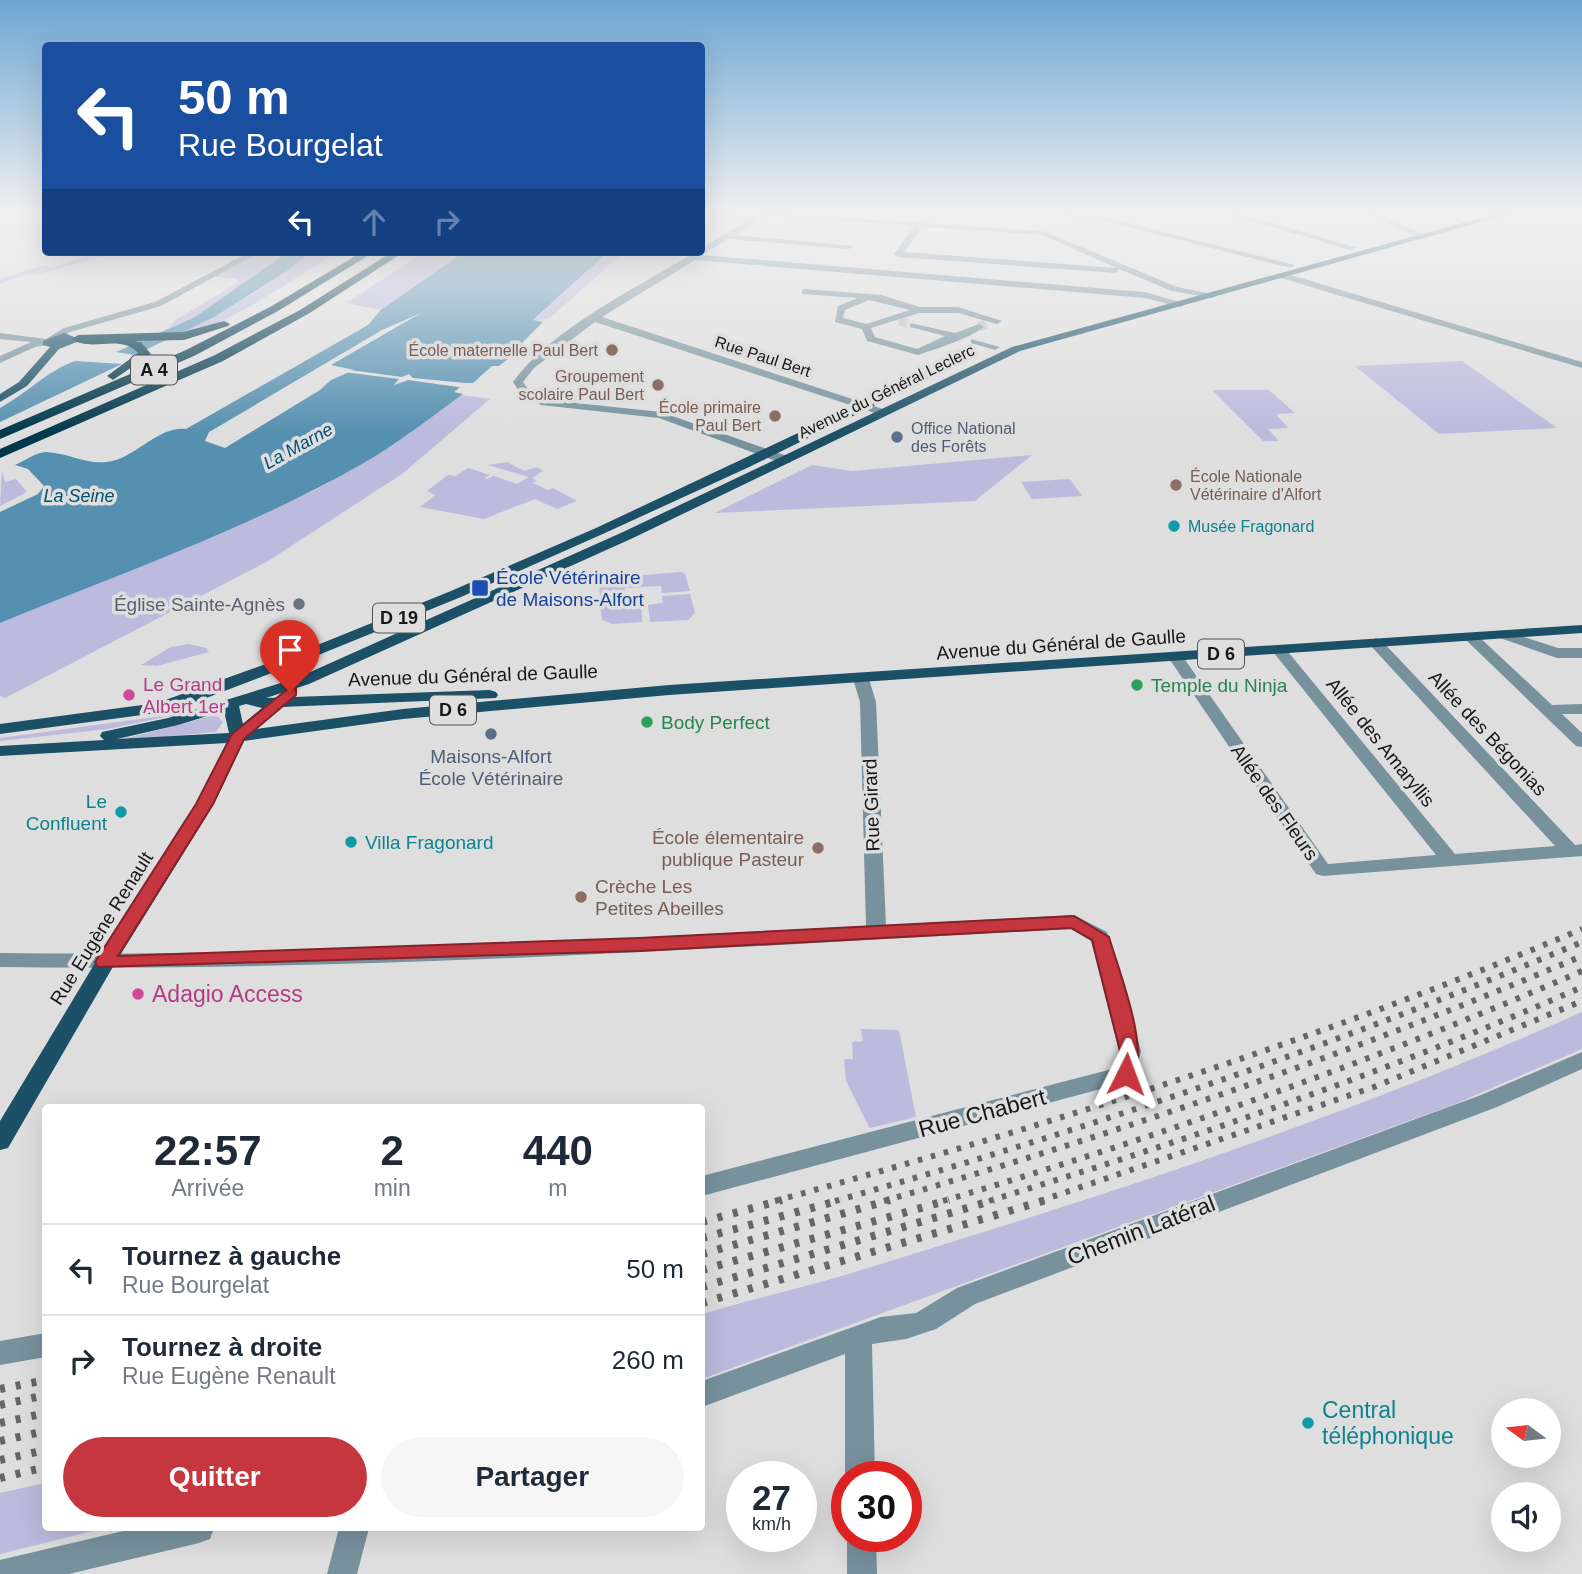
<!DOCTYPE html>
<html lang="fr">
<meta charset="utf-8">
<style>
body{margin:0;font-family:Helvetica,sans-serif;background:#f6f6f7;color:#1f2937;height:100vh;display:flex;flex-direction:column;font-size:26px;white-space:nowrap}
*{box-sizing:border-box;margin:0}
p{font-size:23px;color:#747a83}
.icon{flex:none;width:38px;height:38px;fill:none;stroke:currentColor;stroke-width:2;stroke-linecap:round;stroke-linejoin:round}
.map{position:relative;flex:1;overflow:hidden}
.side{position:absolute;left:42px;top:1104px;width:663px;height:427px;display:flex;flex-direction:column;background:#fff;border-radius:7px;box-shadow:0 7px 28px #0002}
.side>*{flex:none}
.hud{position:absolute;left:42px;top:42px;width:663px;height:214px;border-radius:7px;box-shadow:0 7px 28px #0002;background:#1a4fa0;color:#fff;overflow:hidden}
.needle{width:46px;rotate:285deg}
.buttons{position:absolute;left:1491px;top:1398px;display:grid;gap:14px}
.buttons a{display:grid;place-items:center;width:70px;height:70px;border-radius:50%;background:#fff;box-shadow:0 7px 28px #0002;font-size:35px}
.speed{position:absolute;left:726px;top:1461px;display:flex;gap:14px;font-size:35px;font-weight:700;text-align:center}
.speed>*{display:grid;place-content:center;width:91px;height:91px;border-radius:50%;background:#fff;box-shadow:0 7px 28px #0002;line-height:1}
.speed small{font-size:18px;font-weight:400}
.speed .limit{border:10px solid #d22;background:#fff;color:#111}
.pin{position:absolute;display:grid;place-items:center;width:60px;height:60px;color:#fff;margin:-72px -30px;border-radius:50% 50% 50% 0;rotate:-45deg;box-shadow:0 0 7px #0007}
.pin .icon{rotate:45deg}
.me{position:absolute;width:77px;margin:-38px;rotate:3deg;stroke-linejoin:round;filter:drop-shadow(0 0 5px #0008)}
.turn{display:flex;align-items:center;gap:24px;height:147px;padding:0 21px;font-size:32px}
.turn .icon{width:91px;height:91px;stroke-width:2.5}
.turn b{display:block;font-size:49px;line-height:60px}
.lanes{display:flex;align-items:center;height:66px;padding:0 21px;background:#0003;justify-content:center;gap:35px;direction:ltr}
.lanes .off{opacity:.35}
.eta{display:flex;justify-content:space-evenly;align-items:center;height:119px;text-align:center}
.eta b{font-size:42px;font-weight:700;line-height:49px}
.cta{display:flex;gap:14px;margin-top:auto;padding:14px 21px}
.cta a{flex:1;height:80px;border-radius:42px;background:#c6363e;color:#fff;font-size:28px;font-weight:700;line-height:80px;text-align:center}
.cta a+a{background:#f6f6f7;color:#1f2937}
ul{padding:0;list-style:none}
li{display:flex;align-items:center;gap:21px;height:91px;padding:0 21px;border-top:2px solid #e0e1e3}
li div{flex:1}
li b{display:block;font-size:26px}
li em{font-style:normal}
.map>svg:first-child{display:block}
.green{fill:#bcbadd}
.water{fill:#5690b0;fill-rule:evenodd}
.pier{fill:#dededf}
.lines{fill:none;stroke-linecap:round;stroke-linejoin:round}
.minor-tunnel{stroke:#c0c0c1;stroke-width:9;stroke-dasharray:9 4.5;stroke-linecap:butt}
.minor{fill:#77919d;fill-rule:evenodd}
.major{fill:#1b5066;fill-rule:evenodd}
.highway{fill:#01384c;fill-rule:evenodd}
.rail-far1{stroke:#666;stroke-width:6;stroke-dasharray:4.5 9;stroke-linecap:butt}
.rail{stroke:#666;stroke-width:8;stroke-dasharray:5 11;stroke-linecap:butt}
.route{fill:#c6363e;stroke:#812328;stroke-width:2}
.education-dot{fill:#8d6e63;stroke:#dededf;stroke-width:2.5}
.service-dot{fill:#5c6f8a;stroke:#dededf;stroke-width:2.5}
.culture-dot{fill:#0f9aa8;stroke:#dededf;stroke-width:2.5}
.transit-dot{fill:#1a4fb4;stroke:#dededf;stroke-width:2.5}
.worship-dot{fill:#6b7280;stroke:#dededf;stroke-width:2.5}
.leisure-dot{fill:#2e9e5b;stroke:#dededf;stroke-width:2.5}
.hotel-dot{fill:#d1479c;stroke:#dededf;stroke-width:2.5}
.labels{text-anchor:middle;stroke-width:7;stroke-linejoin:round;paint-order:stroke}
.far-education-label{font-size:16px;fill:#785e54;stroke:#dededf;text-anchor:end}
.far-street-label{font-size:16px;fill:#171717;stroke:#dededf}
.far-service-label{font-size:16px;fill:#4e5e75;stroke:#dededf;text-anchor:start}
.far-culture-label{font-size:16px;fill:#0d838f;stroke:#dededf;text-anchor:start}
.shield{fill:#dededf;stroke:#535353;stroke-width:2}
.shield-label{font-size:18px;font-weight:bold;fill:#171717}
.far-water-label{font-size:18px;font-style:italic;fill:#005071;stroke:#dededf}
.transit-label{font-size:19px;fill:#164399;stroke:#dededf;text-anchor:start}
.worship-label{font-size:19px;fill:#5b616d;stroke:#dededf;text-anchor:end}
.street-label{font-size:19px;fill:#171717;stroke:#dededf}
.hotel-label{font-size:19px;fill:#b23c85;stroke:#dededf;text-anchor:start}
.leisure-label{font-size:19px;fill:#27864d;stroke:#dededf;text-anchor:start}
.service-label{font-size:19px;fill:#4e5e75;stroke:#dededf}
.culture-label{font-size:19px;fill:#0d838f;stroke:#dededf;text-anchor:end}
.education-label{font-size:19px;fill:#785e54;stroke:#dededf;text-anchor:end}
.near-hotel-label{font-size:23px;fill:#b23c85;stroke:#dededf;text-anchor:start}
.near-street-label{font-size:23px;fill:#171717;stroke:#dededf}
.near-culture-label{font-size:23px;fill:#0d838f;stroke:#dededf;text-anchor:start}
</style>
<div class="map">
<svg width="1582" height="1574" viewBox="0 0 1582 1574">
<rect width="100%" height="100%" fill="#dededf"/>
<g class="green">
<path d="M257,252H288L195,317L168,328L177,319L239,282L236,279L210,276Z"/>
<path d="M311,252H337C302,273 219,333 181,332C227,311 271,284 311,252Z"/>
<path d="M425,252H464L381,310L346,303Z"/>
<path d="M608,252H624L550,318L533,321Z"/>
<path d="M116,253L27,277L51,267L0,284V279L41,266L54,267L93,254Z"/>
<path d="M1462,361L1557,428L1439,434L1355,366Z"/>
<path d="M1212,390H1269L1295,413L1276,414L1288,428L1268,429L1279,441H1263Z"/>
<path d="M461,395L490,399L402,474L268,561L5,698L0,696V623L313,491L366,462Z"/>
<path d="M1032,455L975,501L715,513L812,465L852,471Z"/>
<path d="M507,462L524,471L537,467L543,471L532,478L537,481L532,483L548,490L553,488L577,501L557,509L535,499L484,519L420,507L435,495L427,491L448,475L456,476L468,468L490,475L484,478L487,479L494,476L517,484L529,477L488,465Z"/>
<path d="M2,471L5,482L16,479L27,492L0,506Z"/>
<path d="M1070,479L1082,496L1032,499L1021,482Z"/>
<path d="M681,572L685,574L690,591L662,593L661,586L625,588L624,596L600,597L599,583L606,578Z"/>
<path d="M690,594L695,613L688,620L650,622L648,605L663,603L662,596Z"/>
<path d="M625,599L626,606L641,605L642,622L612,624L602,620L599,600Z"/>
<path d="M189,644L206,648L209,652L157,666L141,665L171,647Z"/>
<path d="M184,713L108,729L0,741V738Z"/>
<path d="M216,715L223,722L216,732L78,745L131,737Z"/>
<path d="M1582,1012V1049L1455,1104L702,1379V1314C749,1300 797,1289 845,1275C1094,1199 1344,1119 1582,1012Z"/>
<path d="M861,1029L899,1030L916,1117L870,1128L868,1125L846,1081L844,1059H853L852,1042L863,1041Z"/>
<path d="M45,1483L46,1528H105L0,1554V1493Z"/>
</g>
<g class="water">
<path d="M288,252H311L287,271L214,317L135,355L116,352L195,317Z"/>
<path d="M464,252H608L533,320L543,322L520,345L522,348L499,366H492L473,383H465L454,392L463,394C434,415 394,446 362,464C248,529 121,573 0,623V512L38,494L44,486L28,469L15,465C24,461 37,452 46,452C71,453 90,468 116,460C140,452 161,426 186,429L368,325L381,310ZM421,313L331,365L354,370L331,380L320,390L225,448L205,441L209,432L216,428L382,330Z"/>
<path d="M75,361L122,364L0,422V408C27,393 47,371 75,361Z"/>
</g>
<path class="pier" d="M328,367L402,377L409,374L413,378L476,384L465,388L408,380L394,385L399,379L343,372L346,370Z"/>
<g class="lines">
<g class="minor-tunnel">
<path d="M899,321L913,325"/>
<path d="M979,327L986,324"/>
</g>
<g class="minor">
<path d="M760,212L1043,231L1177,287L1217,295L1212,298L1172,291L1119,269L1116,273L898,257L894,254L914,226L766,215L735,235L853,246L849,249L728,239L702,255L1145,292L1186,304L1181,307L1145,298L695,260L602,317L886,410V414H878L595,322L534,368L523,382L528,389L548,400L661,412L790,457V463H782L659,418L541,405L520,393L513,382C551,329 639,286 696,252H702V248ZM922,227L1042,235L1117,268L904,252Z"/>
<path d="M1031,212L1096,215L1295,265L1291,268L1096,219Z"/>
<path d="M1222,212H1236L1357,248L1350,250Z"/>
<path d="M1365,212H1376L1428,237L1421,239Z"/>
<path d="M250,252H260L161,306L70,332L51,344L35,347L0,363V356L31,342L0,339V333L46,339L64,328L155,302Z"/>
<path d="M1284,273L1582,362V368L1281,278Z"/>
<path d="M805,289L881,295L920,307H958L1002,321L997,324L958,313H919L871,328L875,337L917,349L945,336L910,327V323L955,333L979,324L984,327C966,340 938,348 918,355L867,341L862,329L835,322L838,306L858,298L802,294V290ZM869,300L910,310L866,324L843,318L845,310Z"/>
<path d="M971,339L1000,347L995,350L971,343Z"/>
<path d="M1505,631L1558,648H1582V658H1557L1500,638V632Z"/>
<path d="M1471,633L1476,634L1552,705L1582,704V714H1562L1582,733V747L1576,746L1466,640L1464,637L1466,634Z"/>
<path d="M1376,638L1381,640L1575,845L1582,844V856L1323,876L1316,874L1168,657L1171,654H1181L1328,864L1436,855L1274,653L1271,650L1279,645L1284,647L1455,854L1555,846L1371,646L1368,643Z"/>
<path d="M861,674L869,679L876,702L886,925L1074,915L1107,932L1141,1051L1134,1080L702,1196V1176L1116,1068L1119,1051L1091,941L1071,929C714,948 357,972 0,967V953C289,957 578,941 866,926L860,702L853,679Z"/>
<path d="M1582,1052V1069L1497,1107L975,1304L936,1329L906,1339L872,1344L875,1477H847V1481L845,1477V1354L702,1407V1381L881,1317L916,1313L957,1288L1481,1095Z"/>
<path d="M46,1333V1357L0,1365V1341Z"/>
<path d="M136,1528H214L210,1539L199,1543L69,1574H0V1560L4,1559Z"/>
<path d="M339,1528H369L357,1574H327Z"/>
<path d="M847,1533V1536H876L877,1574H847Z"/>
</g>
<g class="major">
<path d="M1502,212H1517L1020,351L633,538L309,684L266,698L490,690L496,692L498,695L496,698L282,707L256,729L403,709L669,685L1582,625V633L669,695L403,719L244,741L214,804L114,965L8,1148L0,1150V1121L98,958L196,804L227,743L0,756V746L104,740L100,736L102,732L168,718L297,678L623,532L1012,347ZM246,704L262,708L243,724L239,706ZM224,711L229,733L117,739L178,725Z"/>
<path d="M64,333L82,340L59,349L27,386L0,402V394L19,382L50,347L43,345V341Z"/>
<path d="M968,353L977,355L747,468L605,533L461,597L316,656L172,711L0,734V724L157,703L305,650L451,591L596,528Z"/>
</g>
<g class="highway">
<path d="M362,252H374L278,311L194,356L0,439V430L186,350L270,307Z"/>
<path d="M392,252H404L308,314L223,361L0,458V449L215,355L300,310Z"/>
<path d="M224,321L230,324L228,326L184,340L135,341L141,342L151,354L113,380L107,376L138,353C120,333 91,353 72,339L78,335L183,332Z"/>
</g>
<g class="rail-far1">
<path d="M775,1201C1050,1125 1320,1040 1582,929"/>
<path d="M835,1201C1089,1129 1338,1045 1582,942"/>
<path d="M884,1201C1122,1132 1354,1053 1582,956"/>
<path d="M943,1201C1161,1136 1373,1062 1582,971"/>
<path d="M989,1201C1190,1139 1389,1072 1582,987"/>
<path d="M1040,1201L1374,1087L1582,1001"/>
</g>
<g class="rail">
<path d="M702,1222L782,1200"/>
<path d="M702,1238L841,1200"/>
<path d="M702,1254L890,1200"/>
<path d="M702,1270L949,1200"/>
<path d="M702,1287L994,1200"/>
<path d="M702,1303L1046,1200"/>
<path d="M0,1389L46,1380"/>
<path d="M0,1405L46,1395"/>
<path d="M0,1423L46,1413"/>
<path d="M0,1441L46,1431"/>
<path d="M0,1460L46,1450"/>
<path d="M0,1478L46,1467"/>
</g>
</g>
<linearGradient id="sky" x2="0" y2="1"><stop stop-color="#6da6d2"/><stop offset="0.49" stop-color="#f0f0f1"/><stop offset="1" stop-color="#f0f0f1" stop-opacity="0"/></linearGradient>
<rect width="1582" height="433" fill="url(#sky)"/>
<path class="route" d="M290,687L296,689V695L244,739L213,804L118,956L639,938L1074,916L1109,937C1119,972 1150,1048 1133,1080H1118L1115,1074L1120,1051L1092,940L1071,928L639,951L98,967L95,962L196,804L232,734Z"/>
<g class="education-dot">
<circle cx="612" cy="350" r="7"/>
<circle cx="658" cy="385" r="7"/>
<circle cx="775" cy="416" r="7"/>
<circle cx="1176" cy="485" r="7"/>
<circle cx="818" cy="848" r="7"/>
<circle cx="581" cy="897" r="7"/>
</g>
<g class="service-dot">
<circle cx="897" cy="437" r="7"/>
<circle cx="491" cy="734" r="7"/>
</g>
<g class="culture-dot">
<circle cx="1174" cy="526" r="7"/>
<circle cx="121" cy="812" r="7"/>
<circle cx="351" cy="842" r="7"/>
<circle cx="1308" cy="1423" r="7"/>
</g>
<rect class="transit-dot" x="471" y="579" width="18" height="18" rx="3.5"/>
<circle class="worship-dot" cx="299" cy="604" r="7"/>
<g class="leisure-dot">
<circle cx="1137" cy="685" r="7"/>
<circle cx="647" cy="722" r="7"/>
</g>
<g class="hotel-dot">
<circle cx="129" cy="695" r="7"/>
<circle cx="138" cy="994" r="7"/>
</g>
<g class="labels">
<g class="far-education-label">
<text x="598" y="356">École maternelle Paul Bert</text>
<text x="644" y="382">Groupement<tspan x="644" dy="18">scolaire Paul Bert</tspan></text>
<text x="761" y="413">École primaire<tspan x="761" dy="18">Paul Bert</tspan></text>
<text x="1190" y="482" text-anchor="start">École Nationale<tspan x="1190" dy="18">Vétérinaire d'Alfort</tspan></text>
</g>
<g class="far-street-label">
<text transform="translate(763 356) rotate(18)" y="6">Rue Paul Bert</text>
<text transform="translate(886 391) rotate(-26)" y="6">Avenue du Général Leclerc</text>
</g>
<g class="far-service-label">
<text x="911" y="434">Office National<tspan x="911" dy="18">des Forêts</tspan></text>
</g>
<g class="far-culture-label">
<text x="1188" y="532">Musée Fragonard</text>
</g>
<g class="shield">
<rect x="131" y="355.5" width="46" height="29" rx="5"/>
<rect x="373" y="603.5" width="52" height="29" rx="5"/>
<rect x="1198" y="639.5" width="46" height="29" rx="5"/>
<rect x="430" y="695.5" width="46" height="29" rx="5"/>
</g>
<g class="shield-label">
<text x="154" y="376">A 4</text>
<text x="399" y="624">D 19</text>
<text x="1221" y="660">D 6</text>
<text x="453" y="716">D 6</text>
</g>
<g class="far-water-label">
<text transform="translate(298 446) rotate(-29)" y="6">La Marne</text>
<text x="79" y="502">La Seine</text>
</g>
<g class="transit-label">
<text x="496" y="584">École Vétérinaire<tspan x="496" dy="22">de Maisons-Alfort</tspan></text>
</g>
<g class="worship-label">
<text x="285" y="611">Église Sainte-Agnès</text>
</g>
<g class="street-label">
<text transform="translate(1061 644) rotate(-4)" y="7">Avenue du Général de Gaulle</text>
<text transform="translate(473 675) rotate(-2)" y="7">Avenue du Général de Gaulle</text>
<text transform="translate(1488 733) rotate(47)" y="7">Allée des Bégonias</text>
<text transform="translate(1381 742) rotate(51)" y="7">Allée des Amaryllis</text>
<text transform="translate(1275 802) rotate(55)" y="7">Allée des Fleurs</text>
<text transform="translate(871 805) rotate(-92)" y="7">Rue Girard</text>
<text transform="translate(101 928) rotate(-58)" y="7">Rue Eugène Renault</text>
</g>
<g class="hotel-label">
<text x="143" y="691">Le Grand<tspan x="143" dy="22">Albert 1er</tspan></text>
</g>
<g class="leisure-label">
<text x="1151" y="692">Temple du Ninja</text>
<text x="661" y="729">Body Perfect</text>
</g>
<g class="service-label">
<text x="491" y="763">Maisons-Alfort<tspan x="491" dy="22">École Vétérinaire</tspan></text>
</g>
<g class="culture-label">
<text x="107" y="808">Le<tspan x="107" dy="22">Confluent</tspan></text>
<text x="365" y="849" text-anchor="start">Villa Fragonard</text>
</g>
<g class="education-label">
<text x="804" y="844">École élementaire<tspan x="804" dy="22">publique Pasteur</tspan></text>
<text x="595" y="893" text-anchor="start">Crèche Les<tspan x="595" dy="22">Petites Abeilles</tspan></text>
</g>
<g class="near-hotel-label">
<text x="152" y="1002">Adagio Access</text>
</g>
<g class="near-street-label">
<text transform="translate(982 1113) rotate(-15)" y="8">Rue Chabert</text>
<text transform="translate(1141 1230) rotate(-21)" y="8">Chemin Latéral</text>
</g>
<g class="near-culture-label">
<text x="1322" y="1418">Central<tspan x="1322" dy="26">téléphonique</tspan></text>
</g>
</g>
</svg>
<div class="buttons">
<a><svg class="needle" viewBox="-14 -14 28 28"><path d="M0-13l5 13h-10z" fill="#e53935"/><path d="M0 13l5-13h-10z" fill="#747a83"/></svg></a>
<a><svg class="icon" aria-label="sound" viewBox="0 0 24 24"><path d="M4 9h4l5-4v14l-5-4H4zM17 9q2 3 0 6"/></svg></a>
</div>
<div class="speed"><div>27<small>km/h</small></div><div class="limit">30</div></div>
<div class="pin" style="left:290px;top:692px;background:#d93025"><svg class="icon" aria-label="arrive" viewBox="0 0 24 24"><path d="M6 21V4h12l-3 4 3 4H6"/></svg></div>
<svg class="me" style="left:1126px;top:1074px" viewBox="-20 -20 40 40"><path d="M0-17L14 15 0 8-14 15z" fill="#c6363e" stroke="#fff" stroke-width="4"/></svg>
<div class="hud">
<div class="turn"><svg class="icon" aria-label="left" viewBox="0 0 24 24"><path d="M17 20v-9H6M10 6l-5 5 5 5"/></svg><div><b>50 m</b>Rue Bourgelat</div></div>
<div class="lanes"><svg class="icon" aria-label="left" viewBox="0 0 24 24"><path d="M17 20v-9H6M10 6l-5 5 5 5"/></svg><svg class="icon off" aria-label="ahead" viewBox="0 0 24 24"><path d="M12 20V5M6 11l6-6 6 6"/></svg><svg class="icon off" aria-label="right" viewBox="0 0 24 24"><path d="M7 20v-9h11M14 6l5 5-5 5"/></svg></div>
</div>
<section class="side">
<div class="eta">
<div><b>22:57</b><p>Arrivée</p></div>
<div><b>2</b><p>min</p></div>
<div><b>440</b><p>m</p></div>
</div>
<ul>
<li><svg class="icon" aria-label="left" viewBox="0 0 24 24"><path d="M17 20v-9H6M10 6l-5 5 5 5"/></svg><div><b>Tournez à gauche</b><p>Rue Bourgelat</p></div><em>50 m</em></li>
<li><svg class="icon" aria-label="right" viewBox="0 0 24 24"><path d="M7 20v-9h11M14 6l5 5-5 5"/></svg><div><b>Tournez à droite</b><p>Rue Eugène Renault</p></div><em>260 m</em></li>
</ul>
<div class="cta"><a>Quitter</a><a>Partager</a></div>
</section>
</div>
